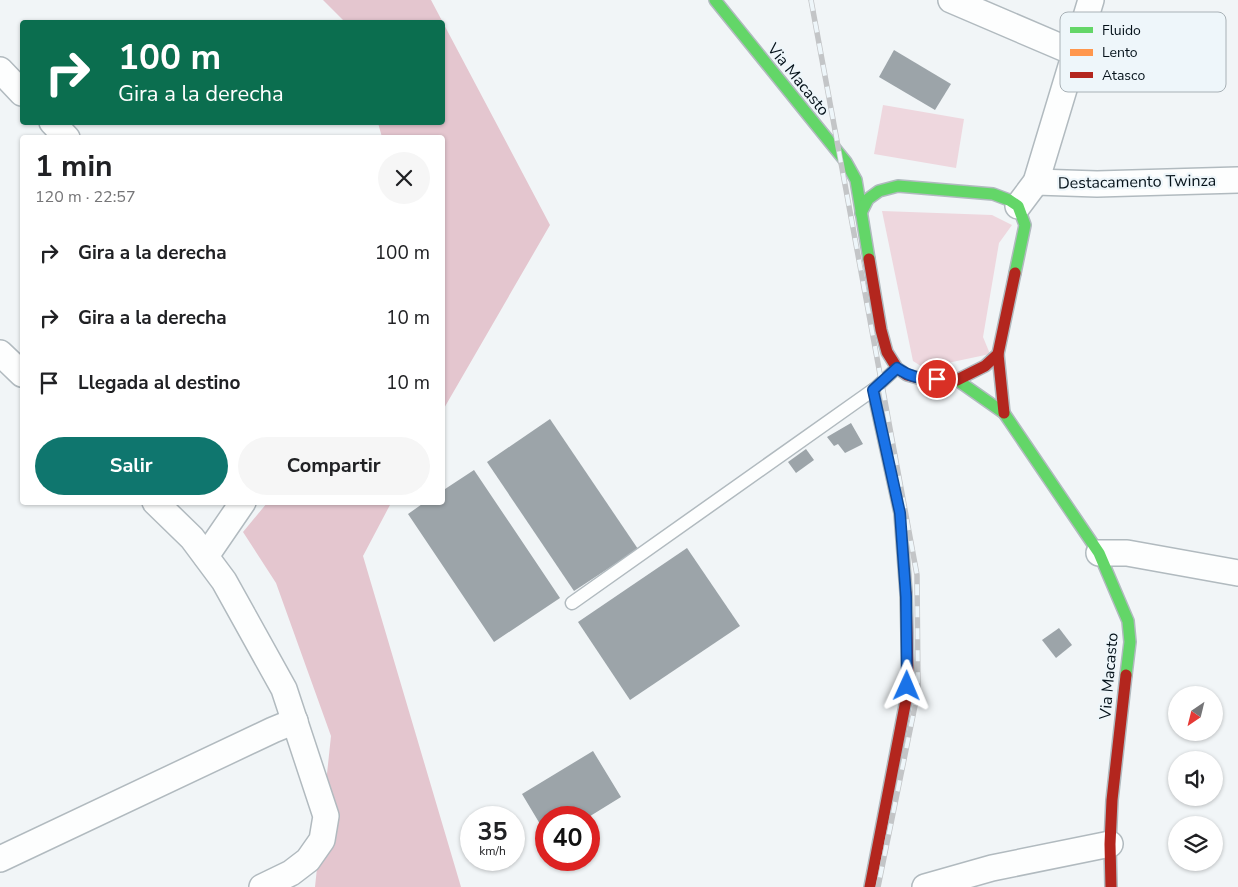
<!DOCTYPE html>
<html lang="es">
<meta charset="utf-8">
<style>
body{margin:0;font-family:"Nunito Sans",sans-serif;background:#f6f6f6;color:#202124;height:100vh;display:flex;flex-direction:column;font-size:19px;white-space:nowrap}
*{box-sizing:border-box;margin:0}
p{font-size:16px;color:#757577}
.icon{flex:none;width:28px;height:28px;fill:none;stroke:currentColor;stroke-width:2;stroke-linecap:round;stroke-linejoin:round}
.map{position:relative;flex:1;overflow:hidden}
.drawer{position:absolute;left:20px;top:135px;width:425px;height:370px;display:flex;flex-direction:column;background:#fff;border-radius:5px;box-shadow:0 1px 4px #0004}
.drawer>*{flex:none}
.top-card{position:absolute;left:20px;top:20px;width:425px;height:105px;border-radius:5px;box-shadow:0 1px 4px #0004;background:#0b6e4f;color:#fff;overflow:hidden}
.needle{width:32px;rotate:215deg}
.controls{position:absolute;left:1168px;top:686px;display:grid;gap:10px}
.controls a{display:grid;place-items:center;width:55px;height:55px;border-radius:50%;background:#fff;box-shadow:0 1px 4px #0004;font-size:25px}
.speed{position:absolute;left:460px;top:806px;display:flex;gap:10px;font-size:25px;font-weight:700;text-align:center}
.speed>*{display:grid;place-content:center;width:65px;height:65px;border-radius:50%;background:#fff;box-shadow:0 1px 4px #0004;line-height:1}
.speed small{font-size:12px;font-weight:400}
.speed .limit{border:8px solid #d22;background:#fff;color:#111}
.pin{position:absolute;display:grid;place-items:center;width:42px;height:42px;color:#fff;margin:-21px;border:2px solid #fff;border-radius:50%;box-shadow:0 1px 5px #0007}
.me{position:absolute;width:55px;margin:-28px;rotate:1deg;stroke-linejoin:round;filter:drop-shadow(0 0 4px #0008)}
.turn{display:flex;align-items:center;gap:18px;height:105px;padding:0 15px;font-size:22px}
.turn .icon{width:65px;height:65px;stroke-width:2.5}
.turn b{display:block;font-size:35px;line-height:42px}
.round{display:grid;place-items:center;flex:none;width:52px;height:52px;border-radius:26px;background:#f6f6f6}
.overview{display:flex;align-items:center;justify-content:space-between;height:85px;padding:0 15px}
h1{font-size:30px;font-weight:700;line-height:38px}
.button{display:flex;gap:10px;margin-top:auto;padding:10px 15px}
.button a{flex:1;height:58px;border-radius:30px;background:#0f766e;color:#fff;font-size:20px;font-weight:700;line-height:58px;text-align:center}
.button a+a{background:#f6f6f6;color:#202124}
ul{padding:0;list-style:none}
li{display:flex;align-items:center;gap:15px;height:65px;padding:0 15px}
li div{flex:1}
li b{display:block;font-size:19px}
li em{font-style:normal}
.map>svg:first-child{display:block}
.green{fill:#eed7de}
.forest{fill:#e4c6cf}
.building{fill:#9ca4a9}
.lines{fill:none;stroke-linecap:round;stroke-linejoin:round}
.lane-casing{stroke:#b1babf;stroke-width:15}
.street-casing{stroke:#b1babf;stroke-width:28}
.fast-casing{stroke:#b1babf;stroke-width:14}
.slow-casing{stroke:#b1babf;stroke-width:14}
.jam-casing{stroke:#b1babf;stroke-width:14}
.lane{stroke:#fdfefe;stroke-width:12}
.street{stroke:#fdfefe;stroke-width:25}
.fast{stroke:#63d668;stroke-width:11}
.slow{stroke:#ff974d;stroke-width:11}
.jam{stroke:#b3261e;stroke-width:11}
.rail-casing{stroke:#c3c5c7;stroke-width:5.5}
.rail{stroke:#eef6fa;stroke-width:4;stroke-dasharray:11;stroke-linecap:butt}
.route-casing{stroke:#114b97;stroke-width:12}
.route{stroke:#1a73e8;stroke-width:9}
.labels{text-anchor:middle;stroke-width:4.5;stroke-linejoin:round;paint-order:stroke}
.street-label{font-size:16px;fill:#041119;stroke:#eef6fa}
.key{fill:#eef6fa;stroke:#a8b1b6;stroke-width:1}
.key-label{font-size:14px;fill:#041119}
</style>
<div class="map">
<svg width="1238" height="887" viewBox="0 0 1238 887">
<rect width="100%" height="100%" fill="#f1f5f7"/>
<g class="green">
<path d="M883,105L964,119L956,168L874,154Z"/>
<path d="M882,211L992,215L1012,225L999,243L983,337L990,354L924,368L913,361Z"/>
</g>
<g class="forest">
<path d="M323,0H431L550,225L443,410L442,138L382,137L378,123L442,122V22H345Z"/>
<path d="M267,503H391L363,556L461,887H315L331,736L276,583L243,532Z"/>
</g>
<g class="building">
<path d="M894,50L951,84L935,110L879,77Z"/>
<path d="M550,419L638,549L574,591L487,462Z"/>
<path d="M851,423L863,444L845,453L838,444L834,446L827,437Z"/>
<path d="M806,449L814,460L796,473L788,462Z"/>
<path d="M474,470L560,598L494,642L408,514L425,502H442V491Z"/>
<path d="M687,548L740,626L630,700L578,622Z"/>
<path d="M1059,628L1072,645L1056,658L1042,640Z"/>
<path d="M593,751L621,797L587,818H546V834L522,794Z"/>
</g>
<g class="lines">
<defs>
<path id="lane" d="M572,603L873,390"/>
<g id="street">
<path d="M951,0L1075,53"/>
<path d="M0,70L22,93"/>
<path d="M52,122L67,138"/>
<path d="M1036,182L1097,184L1238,180"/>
<path d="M1018,206L1036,182L1091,0"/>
<path d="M0,353L22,374"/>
<path d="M155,502L192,538L224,581L284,689L326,816L322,840L308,860L291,873L262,887"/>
<path d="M1099,553H1127L1238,573"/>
<path d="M206,556L243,502"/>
<path d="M0,859L273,730L295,721"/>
<path d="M925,887L992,868L1110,844"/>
</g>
<g id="fast">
<path d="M715,0L846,162L856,180L869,259"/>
<path d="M861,213L868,199L879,191L898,186L993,194L1009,200L1018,206L1025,225L1015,273"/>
<path d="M957,380L1004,413L1099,553L1128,621L1130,642L1126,675"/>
</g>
<path id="slow" d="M897,368L873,390L900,513L906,593"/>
<g id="jam">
<path d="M869,259L881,330L887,352L897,368L907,375L918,378L957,380L985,366L998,354L1015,273"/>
<path d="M998,354L1004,413"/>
<path d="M870,887L906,700L908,673L906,593"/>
<path d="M1111,887L1110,844L1112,800L1126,675"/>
</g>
</defs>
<use href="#lane" class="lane-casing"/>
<use href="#street" class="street-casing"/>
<use href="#fast" class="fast-casing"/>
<use href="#slow" class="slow-casing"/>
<use href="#jam" class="jam-casing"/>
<use href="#lane" class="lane"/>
<use href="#street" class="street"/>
<use href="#fast" class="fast"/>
<use href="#slow" class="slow"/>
<use href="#jam" class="jam"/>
<defs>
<path id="rail" d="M811,0L917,575L918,691L878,887"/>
</defs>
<use href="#rail" class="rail-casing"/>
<use href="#rail" class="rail"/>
</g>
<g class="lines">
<defs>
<path id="route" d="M907,686L906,597L900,513L873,390L897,368C910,377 921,379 937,379"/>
</defs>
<use href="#route" class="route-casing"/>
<use href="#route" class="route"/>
</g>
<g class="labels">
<g class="street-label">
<text transform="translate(799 79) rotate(51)" y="6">Via Macasto</text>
<text transform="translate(1137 181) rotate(-1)" y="6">Destacamento Twinza</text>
<text transform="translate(1108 676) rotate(-85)" y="6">Via Macasto</text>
</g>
</g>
<rect x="1060" y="12" width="166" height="80" rx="8" class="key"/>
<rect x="1070" y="27" width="23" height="6" fill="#63d668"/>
<rect x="1070" y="49" width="23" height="7" fill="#ff974d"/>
<rect x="1070" y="72" width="23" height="6" fill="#b3261e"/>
<g class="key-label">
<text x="1102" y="35">Fluido</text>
<text x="1102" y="57">Lento</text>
<text x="1102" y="80">Atasco</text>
</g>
</svg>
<div class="controls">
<a><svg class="needle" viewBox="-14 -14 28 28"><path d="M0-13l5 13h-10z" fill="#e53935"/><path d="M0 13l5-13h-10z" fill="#757577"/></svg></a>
<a><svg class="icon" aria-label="sound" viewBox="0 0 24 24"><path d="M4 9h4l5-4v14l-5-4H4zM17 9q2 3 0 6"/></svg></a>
<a><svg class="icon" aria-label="layers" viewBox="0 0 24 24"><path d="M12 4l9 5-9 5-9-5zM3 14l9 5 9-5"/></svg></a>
</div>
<div class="speed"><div>35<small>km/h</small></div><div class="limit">40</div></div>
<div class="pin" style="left:937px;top:379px;background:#d93025"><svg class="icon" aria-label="arrive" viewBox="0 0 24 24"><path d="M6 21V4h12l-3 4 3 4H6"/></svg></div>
<svg class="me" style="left:907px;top:686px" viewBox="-20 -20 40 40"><path d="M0-17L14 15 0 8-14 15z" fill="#1a73e8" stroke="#fff" stroke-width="4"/></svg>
<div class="top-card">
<div class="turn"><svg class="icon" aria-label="right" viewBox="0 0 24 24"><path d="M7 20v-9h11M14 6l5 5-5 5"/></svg><div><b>100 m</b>Gira a la derecha</div></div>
</div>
<section class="drawer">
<div class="overview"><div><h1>1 min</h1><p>120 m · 22:57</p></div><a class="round"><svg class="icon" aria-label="close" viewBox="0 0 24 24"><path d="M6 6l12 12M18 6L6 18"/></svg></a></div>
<ul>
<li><svg class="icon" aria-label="right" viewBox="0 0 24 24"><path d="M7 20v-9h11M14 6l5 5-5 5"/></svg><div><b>Gira a la derecha</b></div><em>100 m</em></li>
<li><svg class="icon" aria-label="right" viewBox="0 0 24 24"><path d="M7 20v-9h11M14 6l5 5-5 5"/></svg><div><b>Gira a la derecha</b></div><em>10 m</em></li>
<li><svg class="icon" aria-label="arrive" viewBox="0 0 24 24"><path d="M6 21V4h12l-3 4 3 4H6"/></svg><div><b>Llegada al destino</b></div><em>10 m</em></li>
</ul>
<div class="button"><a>Salir</a><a>Compartir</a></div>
</section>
</div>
